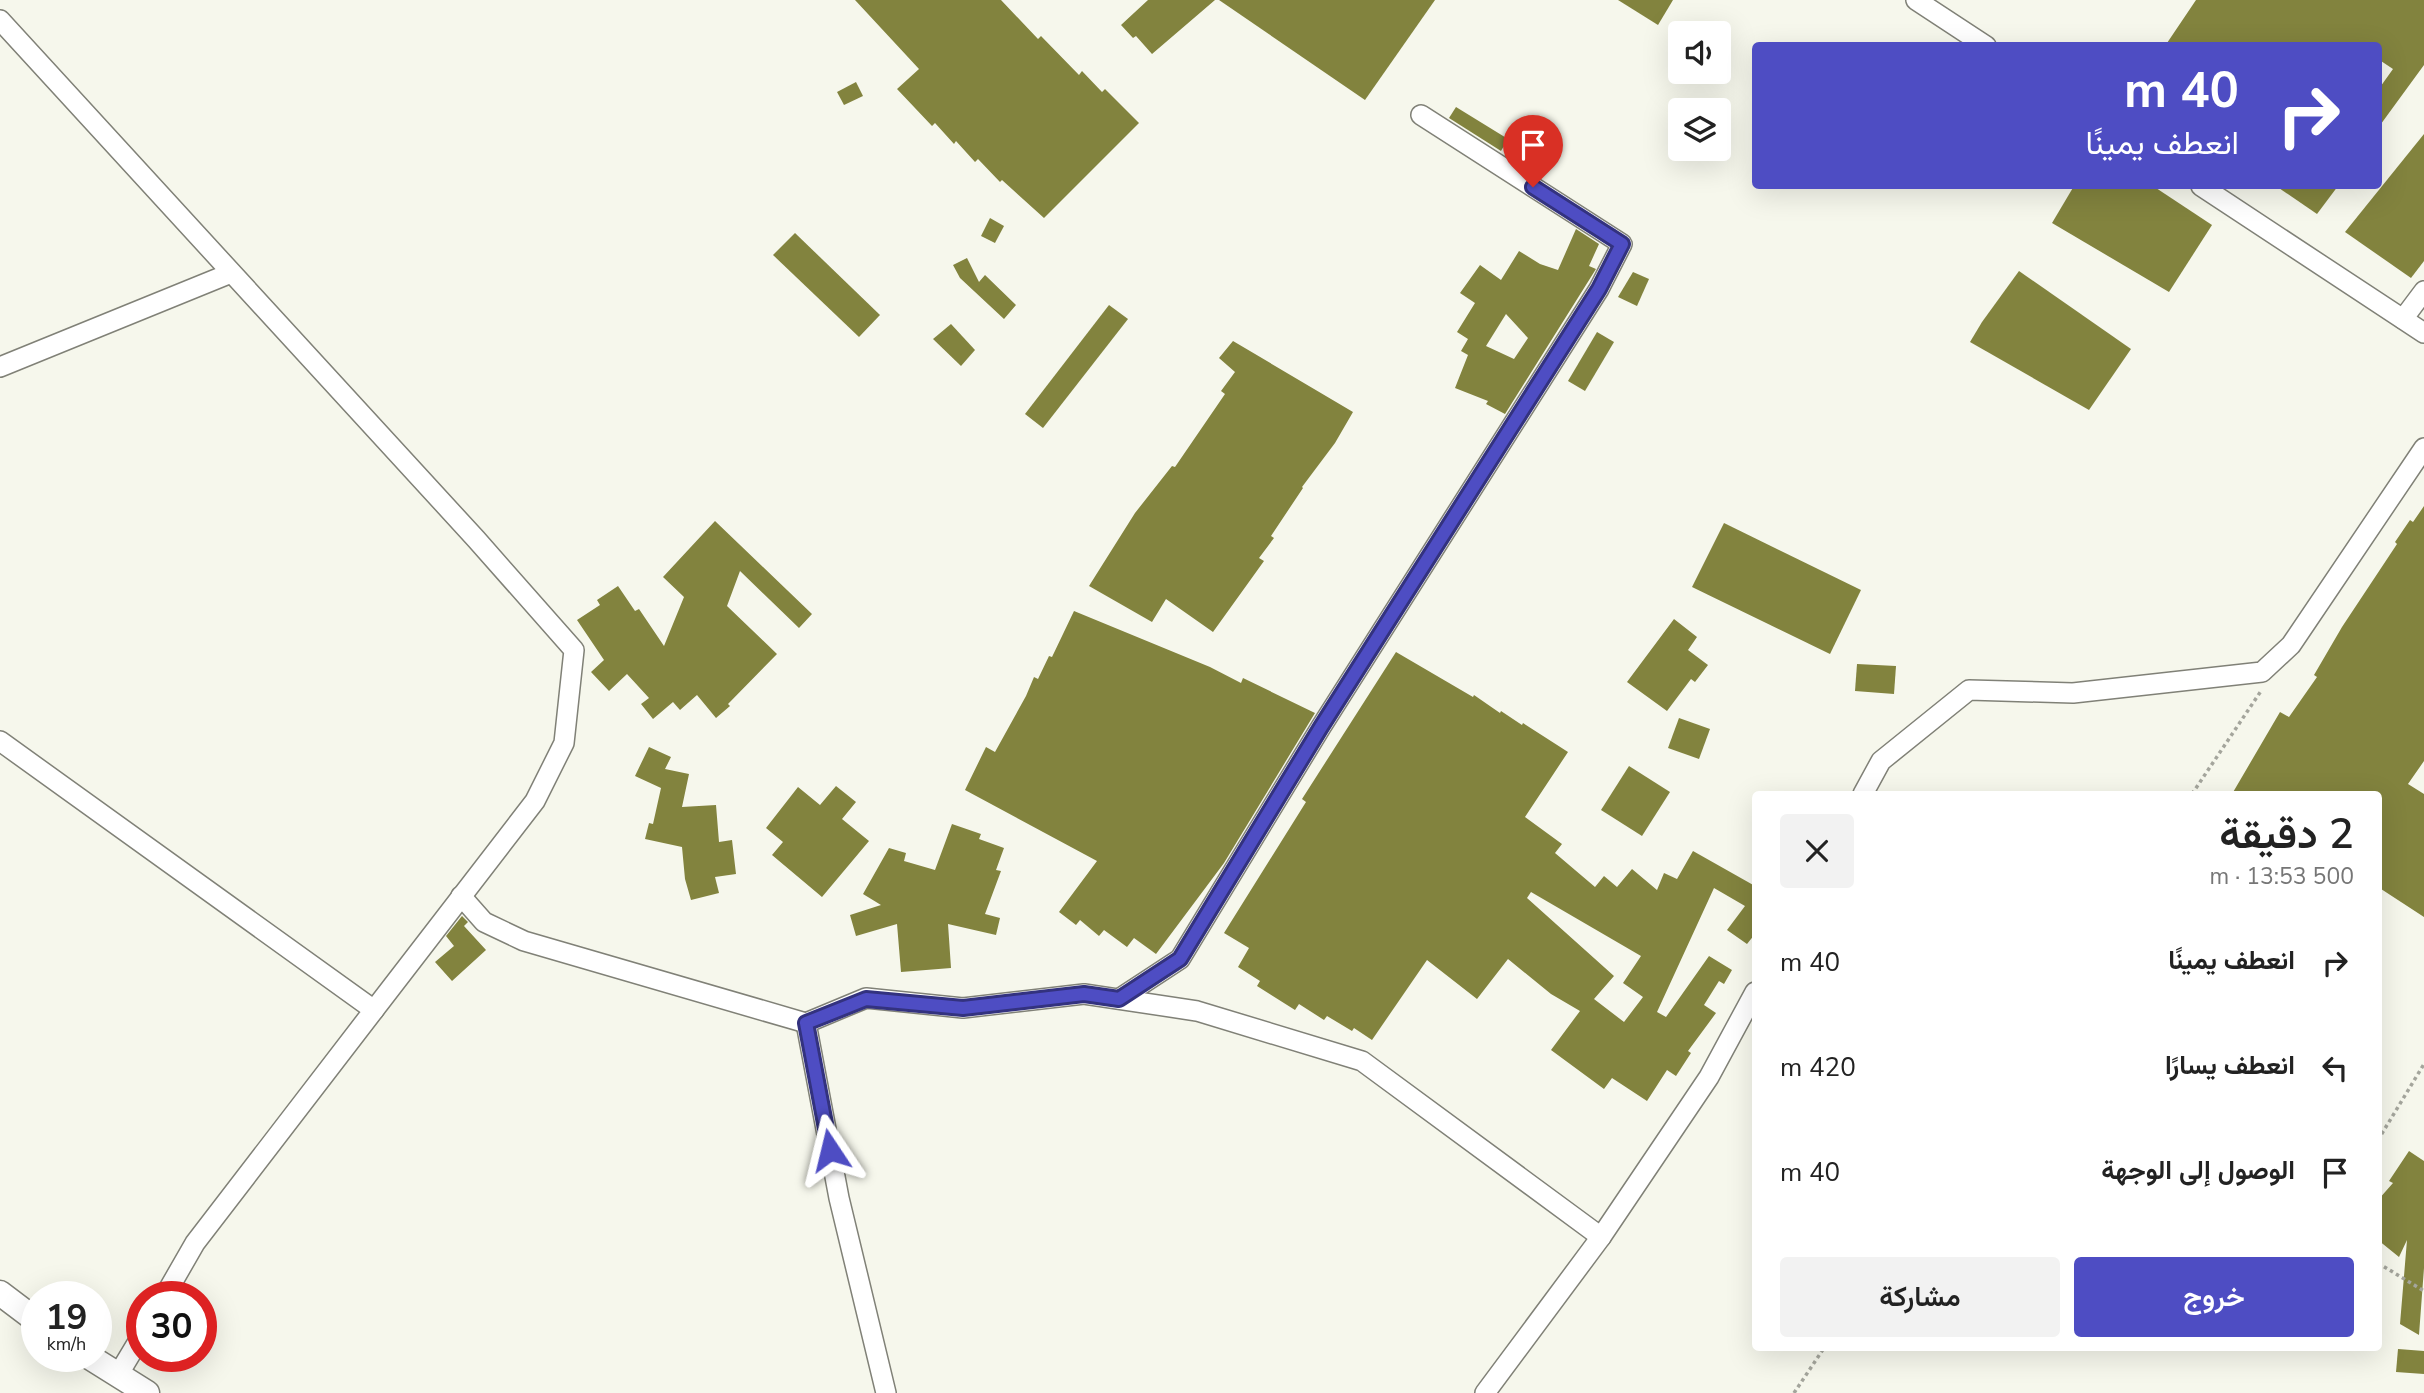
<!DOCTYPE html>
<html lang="ar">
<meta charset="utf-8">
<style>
body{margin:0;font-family:"Nunito Sans",Vazirmatn,sans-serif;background:#f2f2f2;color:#222;direction:rtl;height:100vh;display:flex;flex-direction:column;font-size:26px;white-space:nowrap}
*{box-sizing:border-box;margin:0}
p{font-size:23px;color:#767676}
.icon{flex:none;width:38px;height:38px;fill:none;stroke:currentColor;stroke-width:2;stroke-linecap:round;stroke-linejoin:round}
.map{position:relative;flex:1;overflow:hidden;direction:ltr}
.panel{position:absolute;left:1752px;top:791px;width:630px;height:560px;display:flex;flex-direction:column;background:#fff;border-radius:7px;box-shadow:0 7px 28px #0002;direction:rtl}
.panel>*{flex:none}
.guide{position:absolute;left:1752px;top:42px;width:630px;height:147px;border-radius:7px;box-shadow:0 7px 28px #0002;direction:rtl;background:#4e4dc3;color:#fff;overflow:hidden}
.buttons{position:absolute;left:1668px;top:21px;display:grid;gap:14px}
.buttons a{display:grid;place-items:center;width:63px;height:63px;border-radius:7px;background:#fff;box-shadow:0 7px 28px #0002;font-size:35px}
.speed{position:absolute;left:21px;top:1281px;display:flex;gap:14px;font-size:35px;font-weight:700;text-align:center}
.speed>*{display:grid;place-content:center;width:91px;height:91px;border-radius:50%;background:#fff;box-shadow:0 7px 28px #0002;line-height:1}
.speed small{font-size:18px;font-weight:400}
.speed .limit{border:10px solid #d22;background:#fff;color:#111}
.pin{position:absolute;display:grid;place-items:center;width:60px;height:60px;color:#fff;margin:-72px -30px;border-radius:50% 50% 50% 0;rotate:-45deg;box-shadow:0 0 7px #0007}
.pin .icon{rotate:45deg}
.me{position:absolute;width:77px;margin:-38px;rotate:350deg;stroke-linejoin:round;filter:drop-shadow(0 0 5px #0008)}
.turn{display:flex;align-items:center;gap:24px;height:147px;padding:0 28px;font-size:32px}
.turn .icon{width:91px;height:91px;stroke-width:2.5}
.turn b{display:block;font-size:49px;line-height:60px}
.round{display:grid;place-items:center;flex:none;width:74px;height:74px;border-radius:7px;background:#f2f2f2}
.head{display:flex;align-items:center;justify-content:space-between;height:119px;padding:0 28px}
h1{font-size:42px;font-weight:600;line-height:52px}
.button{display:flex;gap:14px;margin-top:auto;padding:14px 28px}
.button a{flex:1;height:80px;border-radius:7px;background:#4e4dc3;color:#fff;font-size:28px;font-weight:600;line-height:80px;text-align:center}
.button a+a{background:#f2f2f2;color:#222}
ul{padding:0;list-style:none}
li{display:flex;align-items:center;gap:21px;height:105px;padding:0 28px}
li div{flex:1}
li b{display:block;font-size:26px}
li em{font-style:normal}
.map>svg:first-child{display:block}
.building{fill:#82833e;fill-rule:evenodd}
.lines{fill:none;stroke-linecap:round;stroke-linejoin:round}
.minor-casing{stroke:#808177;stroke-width:22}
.major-casing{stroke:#808177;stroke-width:27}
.path{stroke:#a4a59c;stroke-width:3.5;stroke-dasharray:3.5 3.5;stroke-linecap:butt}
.minor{stroke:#fff;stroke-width:19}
.major{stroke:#fff;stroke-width:24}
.route-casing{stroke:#33327f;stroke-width:18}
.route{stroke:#4e4dc3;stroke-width:12}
</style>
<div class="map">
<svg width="2424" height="1393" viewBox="0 0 2424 1393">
<rect width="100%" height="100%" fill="#f6f7ec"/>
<g class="building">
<path d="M855,0H1001L1038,39L1041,36L1079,75L1082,71L1102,92L1105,89L1139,123L1044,218L1002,180L1000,182L978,159L975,162L956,141L954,144L935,123L932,126L897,89L919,69Z"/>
<path d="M1148,0H1215L1152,54L1136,36L1133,38L1121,25Z"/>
<path d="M1219,0H1435L1365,100Z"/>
<path d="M1618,0H1673L1658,25Z"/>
<path d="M2196,0H2424V65L2378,128V90L2393,69L2378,59V46H2165Z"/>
<path d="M856,82L863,96L844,105L837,92Z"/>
<path d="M1456,107L1508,139L1501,151L1449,118Z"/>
<path d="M2424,134V261L2411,278L2345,232Z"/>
<path d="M2074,186H2153L2212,225L2169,292L2052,223Z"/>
<path d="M2276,186H2338L2317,214Z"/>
<path d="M990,218L1004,226L995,243L981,236Z"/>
<path d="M1576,229L1599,244L1589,266L1596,269L1505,414L1486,404L1488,401L1455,388L1468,355L1461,351L1468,339L1457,332L1475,303L1460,293L1480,265L1501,280L1519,251L1540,264L1558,270ZM1506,314L1528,338L1514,359L1486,346Z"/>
<path d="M795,233L880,315L859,337L773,255Z"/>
<path d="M967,258L979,282L985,275L1016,305L1004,319L960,278L953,265Z"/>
<path d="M2019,271L2131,349L2089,410L1970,342L1982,322Z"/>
<path d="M1633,272L1649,279L1637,306L1618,297Z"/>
<path d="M1109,305L1128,319L1043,428L1025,414Z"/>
<path d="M951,324L975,350L961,366L933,339Z"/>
<path d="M1597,332L1614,342L1585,391L1568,381Z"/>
<path d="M1233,341L1353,412L1335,443L1302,487L1303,488L1271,536L1274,538L1259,558L1264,561L1213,632L1166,599L1152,622L1089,586L1135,513L1172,466L1175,467L1225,394L1221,391L1235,372L1219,358Z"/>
<path d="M2424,506V761L2408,784L2424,794V917L2378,887V794H2232L2280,712L2289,717L2317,677L2314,675L2342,627L2397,544L2395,542L2410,520L2413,522Z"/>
<path d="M715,521L812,614L799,628L740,571L727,606L777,654L728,704L730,706L716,718L697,695L680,710L673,702L653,719L641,704L649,698L627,674L609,691L591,672L604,660L577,620L600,605L597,600L618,586L635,611L639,609L664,646L684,597L663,577Z"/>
<path d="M1724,523L1861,590L1830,654L1692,587Z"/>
<path d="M1074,611L1210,667L1241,683L1243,678L1315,713L1224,863L1156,954L1134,938L1127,947L1104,930L1099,936L1080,920L1076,925L1059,912L1097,861L965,790L986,747L995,752L1026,696L1034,677L1038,679L1049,656L1052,657Z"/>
<path d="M1674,619L1697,637L1688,650L1708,665L1695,682L1691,679L1667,711L1627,682Z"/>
<path d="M1396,652L1473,697L1474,695L1500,713L1501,711L1522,725L1523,723L1568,752L1525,817L1562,844L1555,853L1595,887L1604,876L1617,887L1632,869L1657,890L1664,873L1677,879L1693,851L1755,886V934L1747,944L1727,930L1745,906L1714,888L1657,1012L1666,1017L1709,956L1732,970L1724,984L1719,981L1704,1005L1716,1013L1688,1051L1691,1053L1676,1076L1667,1070L1647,1101L1612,1078L1604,1089L1551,1050L1580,1011L1551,994L1508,959L1477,999L1427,960L1372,1040L1354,1028L1352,1031L1327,1016L1324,1020L1299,1004L1295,1010L1257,986L1260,981L1238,967L1249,948L1224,933L1306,802L1302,799ZM1531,892L1641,956L1623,983L1643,997L1624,1022L1594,999L1614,976L1527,898Z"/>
<path d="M1857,664L1896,666L1894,694L1855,691Z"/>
<path d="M1679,718L1710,729L1699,759L1668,748Z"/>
<path d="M649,747L671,757L665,769L689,774L682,807L716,805L719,842L732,840L736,874L715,877L719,893L691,900L685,879L682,847L645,839L649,823L653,824L661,788L635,776Z"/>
<path d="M1629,766L1670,792L1642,836L1601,810Z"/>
<path d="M836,786L856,802L842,819L869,841L822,897L772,855L783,842L766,828L798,787L820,805Z"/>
<path d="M952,824L981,834L979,839L1004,848L996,870L1001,871L985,914L1000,918L996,935L948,924L951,968L901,972L897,924L856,936L850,915L881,905L863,894L889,848L906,853L904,861L935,870Z"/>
<path d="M462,916L468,922L464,926L486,950L452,981L435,962L454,946L446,936Z"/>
<path d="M2409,1151L2424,1161V1268L2419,1335L2400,1324L2407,1240L2399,1257L2378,1240V1200L2393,1183L2389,1181Z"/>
<path d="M2398,1349L2424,1351V1374L2396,1372Z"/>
</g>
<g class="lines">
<defs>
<g id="minor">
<path d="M1916,0L1986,46"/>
<path d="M0,20L476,539L574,650L564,743L535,801L374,1010"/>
<path d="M2201,186L2424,333"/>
<path d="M2403,319L2424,291"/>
<path d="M0,367L231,273"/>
<path d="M0,741L374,1010L195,1243L164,1297"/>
<path d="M1863,794L1881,761L1969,690L2073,693L2262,672L2291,645L2424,448"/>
<path d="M461,896L484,922L524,941L806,1023"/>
<path d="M1119,999L1180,959L1321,727L1599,289L1622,244L1421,115"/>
<path d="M118,1375L142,1335"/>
<path d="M886,1393L839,1198L806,1023L866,998L963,1008L1084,994L1197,1011L1362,1061L1601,1237"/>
<path d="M1485,1393L1601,1237L1709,1077L1755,992"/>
</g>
<g id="major">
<path d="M0,1293L37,1321"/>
<path d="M88,1356L147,1393"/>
</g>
</defs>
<use href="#minor" class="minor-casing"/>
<use href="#major" class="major-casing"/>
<g class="path">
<path d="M2192,794L2261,691"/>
<path d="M2378,1140L2424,1064"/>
<path d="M2378,1263L2424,1291"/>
<path d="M1794,1393L1824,1348"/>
</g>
<use href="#minor" class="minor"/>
<use href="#major" class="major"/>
</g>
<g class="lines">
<defs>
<path id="route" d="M830,1150L806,1023L866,999L963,1008L1084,994L1119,999L1180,959L1321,727L1599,289L1622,244L1533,187"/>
</defs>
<use href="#route" class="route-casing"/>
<use href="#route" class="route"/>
</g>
</svg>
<div class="buttons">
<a><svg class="icon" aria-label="sound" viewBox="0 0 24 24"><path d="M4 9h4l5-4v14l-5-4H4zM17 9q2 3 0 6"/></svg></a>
<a><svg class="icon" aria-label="layers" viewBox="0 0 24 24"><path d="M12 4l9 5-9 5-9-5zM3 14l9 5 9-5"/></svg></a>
</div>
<div class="speed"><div>19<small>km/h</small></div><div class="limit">30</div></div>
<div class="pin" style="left:1533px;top:187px;background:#d93025"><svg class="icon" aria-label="arrive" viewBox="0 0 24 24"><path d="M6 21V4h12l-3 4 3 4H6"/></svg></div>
<svg class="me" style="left:830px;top:1150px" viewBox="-20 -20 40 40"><path d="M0-17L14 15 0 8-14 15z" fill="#4e4dc3" stroke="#fff" stroke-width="4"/></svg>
<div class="guide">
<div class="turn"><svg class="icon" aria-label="right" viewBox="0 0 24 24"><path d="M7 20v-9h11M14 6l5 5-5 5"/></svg><div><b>40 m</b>انعطف يمينًا</div></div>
</div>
<section class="panel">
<div class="head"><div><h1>2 دقيقة</h1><p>500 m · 13:53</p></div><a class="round"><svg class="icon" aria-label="close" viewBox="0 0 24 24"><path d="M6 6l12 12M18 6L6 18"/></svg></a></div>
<ul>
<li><svg class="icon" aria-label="right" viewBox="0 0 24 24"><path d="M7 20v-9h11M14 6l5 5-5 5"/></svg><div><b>انعطف يمينًا</b></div><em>40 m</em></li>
<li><svg class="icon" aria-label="left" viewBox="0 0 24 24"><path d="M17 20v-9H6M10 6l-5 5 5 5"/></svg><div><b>انعطف يسارًا</b></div><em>420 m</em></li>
<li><svg class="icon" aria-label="arrive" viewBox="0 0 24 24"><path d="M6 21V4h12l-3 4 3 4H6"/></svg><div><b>الوصول إلى الوجهة</b></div><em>40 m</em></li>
</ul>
<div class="button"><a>خروج</a><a>مشاركة</a></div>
</section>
</div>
